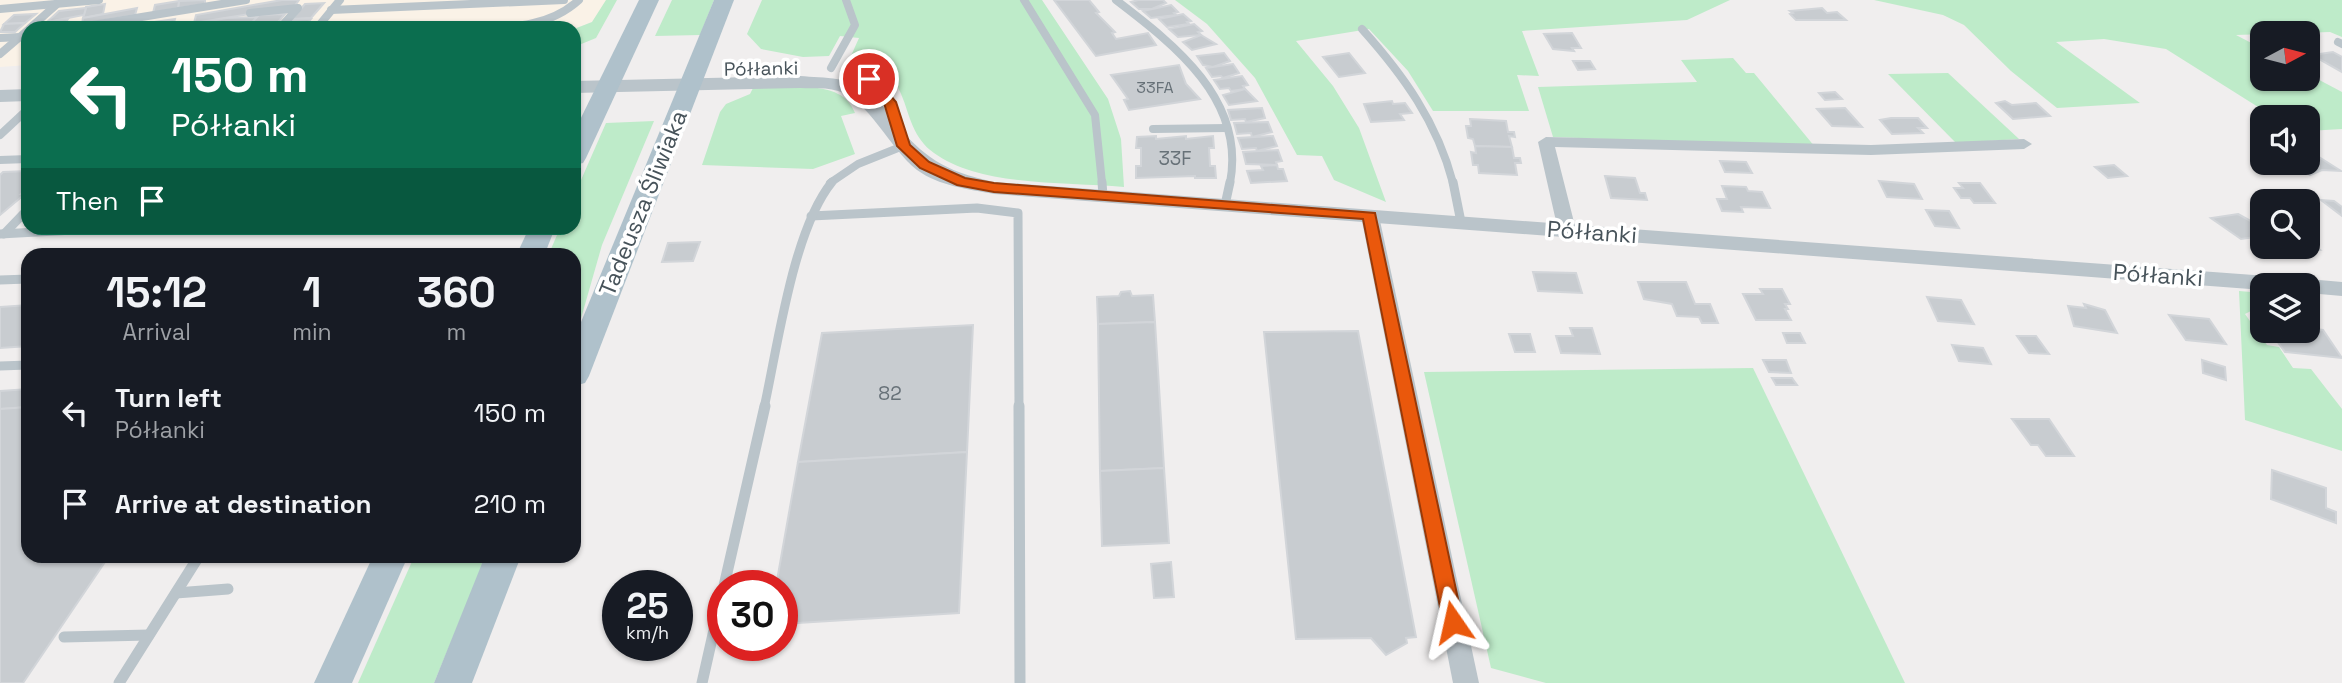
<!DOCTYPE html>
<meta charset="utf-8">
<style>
body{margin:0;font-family:"Space Grotesk",sans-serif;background:#20242c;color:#f1f3f6;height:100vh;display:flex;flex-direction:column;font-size:26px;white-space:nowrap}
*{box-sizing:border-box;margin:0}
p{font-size:23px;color:#9ea1a6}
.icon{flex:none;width:38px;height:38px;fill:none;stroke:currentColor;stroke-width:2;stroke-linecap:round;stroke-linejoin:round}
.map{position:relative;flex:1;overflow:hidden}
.drawer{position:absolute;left:21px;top:248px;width:560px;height:315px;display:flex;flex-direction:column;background:#171b24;border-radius:21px;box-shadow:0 2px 5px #0004}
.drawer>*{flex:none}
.guide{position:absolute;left:21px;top:21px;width:560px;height:214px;border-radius:21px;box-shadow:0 2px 5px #0004;background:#0b6e4f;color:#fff;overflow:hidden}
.needle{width:46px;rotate:83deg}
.controls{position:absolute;left:2250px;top:21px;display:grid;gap:14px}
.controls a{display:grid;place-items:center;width:70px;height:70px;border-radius:14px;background:#171b24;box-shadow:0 2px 5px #0004;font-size:35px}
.speed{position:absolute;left:602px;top:570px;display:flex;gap:14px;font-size:35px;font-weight:700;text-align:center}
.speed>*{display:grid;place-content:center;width:91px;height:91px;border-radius:50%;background:#171b24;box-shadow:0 2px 5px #0004;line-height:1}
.speed small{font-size:18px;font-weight:400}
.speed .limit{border:10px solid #d22;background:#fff;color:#111}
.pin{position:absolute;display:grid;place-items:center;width:60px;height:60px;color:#fff;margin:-30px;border:4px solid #fff;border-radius:50%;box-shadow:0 2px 7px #0007}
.me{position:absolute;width:77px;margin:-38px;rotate:349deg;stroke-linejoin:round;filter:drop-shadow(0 0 5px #0008)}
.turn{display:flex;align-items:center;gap:24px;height:147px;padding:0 35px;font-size:32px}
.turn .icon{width:91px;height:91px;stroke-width:2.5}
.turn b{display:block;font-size:49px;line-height:60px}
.then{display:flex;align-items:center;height:66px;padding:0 35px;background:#0003;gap:14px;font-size:26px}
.eta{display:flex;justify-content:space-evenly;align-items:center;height:119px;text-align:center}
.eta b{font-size:42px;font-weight:600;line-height:49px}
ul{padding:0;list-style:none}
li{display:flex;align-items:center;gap:21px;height:91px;padding:0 35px}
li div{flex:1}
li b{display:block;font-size:26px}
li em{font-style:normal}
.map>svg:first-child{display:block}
.commercial{fill:#faf2e7}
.green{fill:#beebc9}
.building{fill:#c8ccd0;stroke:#d2d5d9;stroke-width:2}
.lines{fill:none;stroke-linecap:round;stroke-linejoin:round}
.service-far2{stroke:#bac4ca;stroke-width:8}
.service-far1{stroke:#bac4ca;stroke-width:9}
.service{stroke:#bac4ca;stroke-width:11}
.minor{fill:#bac4ca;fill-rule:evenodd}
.tertiary{fill:#bac4ca;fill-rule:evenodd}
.primary{fill:#afc1cb;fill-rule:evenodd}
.route{fill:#ea580c;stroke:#983908;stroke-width:2}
.labels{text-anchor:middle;stroke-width:7;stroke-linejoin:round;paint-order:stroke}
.far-number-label{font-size:16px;fill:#677178}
.far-street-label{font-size:19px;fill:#47535a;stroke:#fff}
.number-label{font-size:19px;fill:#677178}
.street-label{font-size:23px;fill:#47535a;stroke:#fff}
</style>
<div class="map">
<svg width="2342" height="683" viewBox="0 0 2342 683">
<rect width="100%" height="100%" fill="#f0eeee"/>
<path class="commercial" d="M0,0H607L592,22L574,29L28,28V65L0,67Z"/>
<g class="green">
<path d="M606,0H617L596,38L574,47V29L592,22Z"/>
<path d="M672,0H714L700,35L655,36Z"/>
<path d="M762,0H1042L1108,99L1121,139L1124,187C1068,182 980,187 934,153C893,123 921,71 850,58L859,38L840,36L829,56L803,57L761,49L747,34Z"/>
<path d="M1175,0H1730L1687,20L1522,31L1539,76L1517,75L1529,111H1433L1408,71L1369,29L1296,41L1333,86L1359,128L1386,202L1334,180L1322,156L1297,155L1255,78L1207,24Z"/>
<path d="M1874,0H2342V37L2330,32L2236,35L2263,49V79H2308V74L2342,92V129L2308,131V117H2274L2166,49L2104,39L2056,42L2140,103L2057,108L2011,71L1964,25L1943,15Z"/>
<path d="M1733,58L1746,73H1754L1815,147L1553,137L1538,87L1697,82L1681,60Z"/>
<path d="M1948,73L2019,139L1956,143L1888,74Z"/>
<path d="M812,87C831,90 847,93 855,113L841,116L855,154L813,169L702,165L720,112L726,104L750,94L753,88Z"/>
<path d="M654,121L602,245L574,343V256H548L560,228H574V196L606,123Z"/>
<path d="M2239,291L2263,293V305L2245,314L2267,345L2279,347L2293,368L2311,369L2342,409V451L2245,420Z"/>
<path d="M1753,368L1905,683H1546L1491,668L1424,372Z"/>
<path d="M414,557H486L434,683H358Z"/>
</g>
<g class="building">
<path d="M205,0V4L178,8L179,1Z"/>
<path d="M282,0H299L294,7L194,23L196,15Z"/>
<path d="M1054,0H1089L1099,12L1096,13L1115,32L1112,33L1116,39L1148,33L1156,45L1096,56Z"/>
<path d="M1138,0H1163L1166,3L1152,9H1139L1131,2Z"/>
<path d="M179,1L178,8L153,13L155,5Z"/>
<path d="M324,3L311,18L292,19L305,4Z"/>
<path d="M105,4L103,14L83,18L86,7Z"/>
<path d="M1171,5L1178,12L1174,13L1176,15L1151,18L1143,11Z"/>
<path d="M86,8L84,15L47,22L59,11Z"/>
<path d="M137,8L135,15L82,24L83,18Z"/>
<path d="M1822,8L1827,13L1837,12L1846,20H1796L1790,14L1793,13L1790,11Z"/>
<path d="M36,14L25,23L4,24L14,15Z"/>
<path d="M285,14L273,28H247L258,15Z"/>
<path d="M1183,14L1191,21L1187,22L1189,24L1167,27L1159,19Z"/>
<path d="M257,17L247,28H172L227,18Z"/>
<path d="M68,19L63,27L42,28L47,22Z"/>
<path d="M175,19L173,26L146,28L148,23Z"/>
<path d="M311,19L304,28H286L293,20Z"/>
<path d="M25,23L15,32H0L4,24Z"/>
<path d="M1194,24L1202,31L1198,32L1201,35L1178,37L1169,29Z"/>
<path d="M1572,33L1581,48H1572L1574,51L1553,49L1544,34Z"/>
<path d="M1201,35L1216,44L1192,50L1183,42Z"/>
<path d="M2333,52L2342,57V72L2312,55Z"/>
<path d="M1224,53L1230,61L1213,67L1203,65L1197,56Z"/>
<path d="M1349,53L1365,73L1339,77L1323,57Z"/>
<path d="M1573,61H1590L1595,69L1578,70Z"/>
<path d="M1233,64L1239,73L1223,78L1221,76L1212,77L1206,68Z"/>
<path d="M1179,65L1186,84L1200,99L1129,110L1124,100L1128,99L1111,75Z"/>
<path d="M1242,76L1248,85L1243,86L1245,89L1231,91L1229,88L1220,89L1214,80Z"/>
<path d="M1245,89L1257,101L1229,105L1223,95Z"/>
<path d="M1835,92L1842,99L1825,100L1819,93Z"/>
<path d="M1392,101L1393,104L1405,103L1412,113L1400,114L1404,120L1371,122L1364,104Z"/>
<path d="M2005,101L2012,105L2036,103L2050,116L2013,119L1996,103Z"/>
<path d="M1262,108L1265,118L1246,122L1245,119L1231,120L1228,110Z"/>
<path d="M1845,108L1862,127L1832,126L1817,109Z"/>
<path d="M1891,118H1918L1927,128H1918L1923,133L1892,134L1880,120Z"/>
<path d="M1470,119L1506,121L1508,132H1514L1515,137L1509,136L1512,147L1475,146L1473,139L1468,138L1466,126H1471Z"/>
<path d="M1268,122L1272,132L1252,137L1251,133L1237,134L1234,123Z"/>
<path d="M1156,136V139L1186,136V139L1213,136L1214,148H1209L1210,166H1215L1216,178H1195V176L1136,178V166H1141V148H1136L1137,137Z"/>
<path d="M1273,136L1277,146L1257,151L1256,148L1242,149L1238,138Z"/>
<path d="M1475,146L1512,147L1514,158H1520L1521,163H1515L1517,175L1479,173L1478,165H1473L1471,152L1476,153Z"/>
<path d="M1278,150L1282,161L1276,162L1277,165L1246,164L1243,152Z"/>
<path d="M2308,150L2341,171L2322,170L2310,175L2292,163H2308Z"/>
<path d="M1720,161L1746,162L1752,173L1725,172Z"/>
<path d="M2114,165L2127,176L2108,178L2095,167Z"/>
<path d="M1261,166L1277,165L1278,169H1283L1287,181L1251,183L1247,171L1263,170Z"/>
<path d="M28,171V188L21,194H25L0,215V175L3,172Z"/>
<path d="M1605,176L1635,178L1640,193H1645L1647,200L1611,198Z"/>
<path d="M1879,181L1914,184L1922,199L1887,197Z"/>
<path d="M1959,183H1980L1995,203H1974L1970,198H1961L1954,188H1963Z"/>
<path d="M1722,186L1746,187L1748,191L1762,192L1770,208L1741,207L1743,212L1722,211L1717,199H1727Z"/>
<path d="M2321,200L2334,201L2342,207V216Z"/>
<path d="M1926,210L1949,211L1959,228L1935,226Z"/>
<path d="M2238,214L2258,225L2255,226L2263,231V236L2241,239L2211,218Z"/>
<path d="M700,242L693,261L662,262L668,243Z"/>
<path d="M2308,242L2320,250L2299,253L2291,247H2308Z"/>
<path d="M1533,272L1576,273L1582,293L1538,291Z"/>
<path d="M1638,282H1686L1695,304H1710L1718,323H1702L1699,317L1677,316L1672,304L1644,299Z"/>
<path d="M1760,289H1782L1790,304H1785L1788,309H1785L1791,320H1756L1743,294H1763Z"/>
<path d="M1130,291L1132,296L1153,295L1155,322L1098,324L1097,297L1119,296L1121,292Z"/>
<path d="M1927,297L1961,300L1974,324L1938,321Z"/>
<path d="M2084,304L2105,310L2117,333L2074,326L2068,306L2086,308Z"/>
<path d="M28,305V346L0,348V307Z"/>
<path d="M2169,315L2209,319L2226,344L2186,340Z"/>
<path d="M1155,322L1164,468L1100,471L1098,324Z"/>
<path d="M973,325L967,452L798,462L822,333Z"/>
<path d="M1570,328H1592L1600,354L1561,353L1556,336H1573Z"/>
<path d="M2308,328L2323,330L2342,358L2285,352L2272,334L2285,336L2282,331H2308Z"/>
<path d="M1358,331L1416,637L1406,638L1407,643L1386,655L1371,638L1296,639L1264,332Z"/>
<path d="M1783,333H1800L1805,343H1787Z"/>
<path d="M1509,334H1530L1535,352H1515Z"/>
<path d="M2017,336H2036L2049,354L2029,353Z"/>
<path d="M1952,345L1983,348L1991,364L1959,361Z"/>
<path d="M1763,360H1786L1791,373L1769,372Z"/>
<path d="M2202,360L2225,367L2226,380L2203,373Z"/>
<path d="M1772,378H1792L1797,385H1776Z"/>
<path d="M28,389V407L0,409V391Z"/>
<path d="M28,407V556H109L23,683H0V409Z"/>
<path d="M2012,419H2049L2074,456H2046L2038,445H2031Z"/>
<path d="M967,452L959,613L782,624V586H776L798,462Z"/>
<path d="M1164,468L1169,543L1102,546L1100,471Z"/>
<path d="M2272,470L2326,488V508L2336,512V523L2271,499Z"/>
<path d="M1171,562L1174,597L1154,598L1151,564Z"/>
</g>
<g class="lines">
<g class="service-far2">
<path d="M1024,0L1095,115L1102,183"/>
<path d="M1116,0C1175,45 1246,100 1230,183"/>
<path d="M0,9L99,0"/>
<path d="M331,10L564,0"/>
<path d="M250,13L298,8L280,28"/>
<path d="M30,28L56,5"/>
<path d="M74,28L246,0"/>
<path d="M317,28L340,0"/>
<path d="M471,28C511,27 548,28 579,0"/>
<path d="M1362,29C1404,76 1437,122 1453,183"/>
<path d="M0,38L20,37"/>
<path d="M2338,42L2342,44"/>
<path d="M0,54L28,30"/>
<path d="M831,68L855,25L846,0"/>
<path d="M1153,129L1227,128"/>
<path d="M0,135L28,109"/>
<path d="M0,160L28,159"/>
<path d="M830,183L858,164L903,146"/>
</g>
<g class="service-far1">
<path d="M1102,182L1103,196"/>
<path d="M1453,182L1461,222"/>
<path d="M1225,205L1230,182"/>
<path d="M811,216L977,208L1018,213L1019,408"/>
<path d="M0,234L111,228"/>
<path d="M4,234L28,209"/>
<path d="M0,280L28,279"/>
<path d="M0,366L28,365"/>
<path d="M764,408C778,345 793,230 832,182"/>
</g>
<g class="service">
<path d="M1019,406L1020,683"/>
<path d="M724,586L765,406"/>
<path d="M176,593L228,589"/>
<path d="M64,637L149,635"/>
<path d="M119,683L199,556"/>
<path d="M702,683L723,590"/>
</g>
<g class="minor">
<path d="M1546,137L1871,145L2024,139L2032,144L2024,149L1871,155L1555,147L1576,230L1567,235L1558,230L1538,142Z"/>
<path d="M1370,211L1379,216L1479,683H1453L1361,216Z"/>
</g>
<g class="tertiary">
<path d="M800,76C824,78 853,77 873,93C881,99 885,111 891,119C926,159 942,170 994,182L2308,279L2342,282V296L2308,293V285H2263V290L994,194C968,189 939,186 917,170C890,149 868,99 838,91C826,87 812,89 800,88L574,93V81Z"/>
<path d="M28,89V101L0,102V90Z"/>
</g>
<g class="primary">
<path d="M639,0H659L586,158L583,163L574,165V132Z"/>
<path d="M714,0H734L589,376L585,383L574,386V339Z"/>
<path d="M529,228H555L544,256H516Z"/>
<path d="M373,556H408L352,683H314Z"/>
<path d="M485,556H521L472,683H434Z"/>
</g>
</g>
<path class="route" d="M865,76H874L896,102L910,145L929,162L965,178L994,183L1375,213L1463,622L1460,628H1446L1443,622L1363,219L994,192L957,185L920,168L897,146L884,103L865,82Z"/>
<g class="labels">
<g class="far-number-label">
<text x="1155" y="93">33FA</text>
</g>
<g class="far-street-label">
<text transform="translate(761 68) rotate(-1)" y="7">Półłanki</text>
</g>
<g class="number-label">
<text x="1175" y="165">33F</text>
<text x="890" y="400">82</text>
</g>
<g class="street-label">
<text transform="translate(643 203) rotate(-68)" y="8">Tadeusza Śliwiaka</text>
<text transform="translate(1592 232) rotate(4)" y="8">Półłanki</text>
<text transform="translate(2158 275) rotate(4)" y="8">Półłanki</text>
</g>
</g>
</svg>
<div class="controls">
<a><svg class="needle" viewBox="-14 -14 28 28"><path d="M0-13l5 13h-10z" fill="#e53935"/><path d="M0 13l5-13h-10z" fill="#9ea1a6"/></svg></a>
<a><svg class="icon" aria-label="sound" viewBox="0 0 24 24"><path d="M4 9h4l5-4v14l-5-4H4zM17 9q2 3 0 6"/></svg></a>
<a><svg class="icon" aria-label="search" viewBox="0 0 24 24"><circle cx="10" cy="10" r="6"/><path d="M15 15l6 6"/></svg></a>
<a><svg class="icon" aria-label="layers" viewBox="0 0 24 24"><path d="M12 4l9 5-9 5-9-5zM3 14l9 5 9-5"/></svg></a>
</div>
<div class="speed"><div>25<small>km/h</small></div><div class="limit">30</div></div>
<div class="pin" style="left:869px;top:79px;background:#d93025"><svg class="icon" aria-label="arrive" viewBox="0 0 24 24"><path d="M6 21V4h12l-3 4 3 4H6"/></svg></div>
<svg class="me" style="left:1453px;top:622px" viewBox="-20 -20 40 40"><path d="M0-17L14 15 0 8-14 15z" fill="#ea580c" stroke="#fff" stroke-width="4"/></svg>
<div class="guide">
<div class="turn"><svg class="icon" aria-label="left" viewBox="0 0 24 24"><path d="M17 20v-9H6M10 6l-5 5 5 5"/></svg><div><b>150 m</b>Półłanki</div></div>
<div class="then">Then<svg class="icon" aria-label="arrive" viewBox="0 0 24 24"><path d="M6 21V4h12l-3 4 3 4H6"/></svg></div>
</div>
<section class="drawer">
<div class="eta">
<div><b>15:12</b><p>Arrival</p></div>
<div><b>1</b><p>min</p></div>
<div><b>360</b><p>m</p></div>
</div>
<ul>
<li><svg class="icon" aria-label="left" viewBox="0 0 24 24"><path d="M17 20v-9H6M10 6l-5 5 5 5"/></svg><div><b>Turn left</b><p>Półłanki</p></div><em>150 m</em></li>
<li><svg class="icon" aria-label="arrive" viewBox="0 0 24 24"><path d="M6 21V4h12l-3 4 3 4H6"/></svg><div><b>Arrive at destination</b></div><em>210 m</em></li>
</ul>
</section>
</div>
